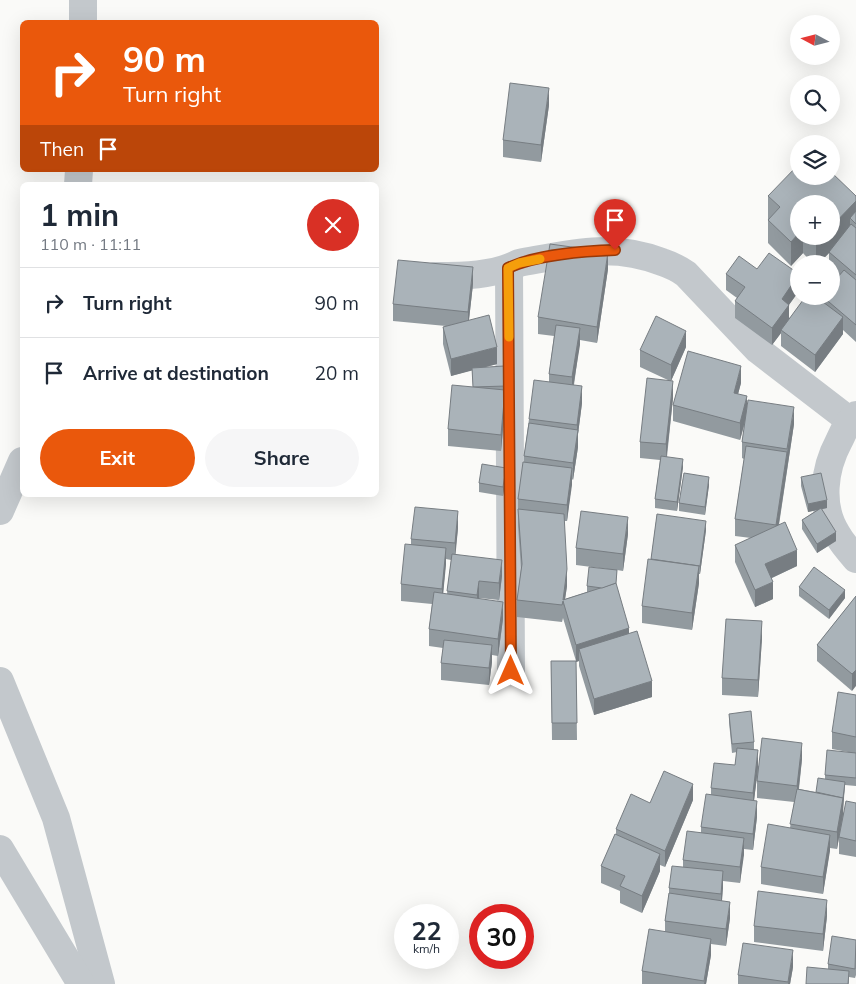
<!DOCTYPE html>
<meta charset="utf-8">
<style>
body{margin:0;font-family:Mulish,sans-serif;background:#f6f6f7;color:#1f2937;height:100vh;display:flex;flex-direction:column;font-size:19px;white-space:nowrap}
*{box-sizing:border-box;margin:0}
p{font-size:16px;color:#747a83}
.icon{flex:none;width:28px;height:28px;fill:none;stroke:currentColor;stroke-width:2;stroke-linecap:round;stroke-linejoin:round}
.map{position:relative;flex:1;overflow:hidden}
.panel{position:absolute;left:20px;top:182px;width:359px;height:315px;display:flex;flex-direction:column;background:#fff;border-radius:8px;box-shadow:0 5px 20px #0002}
.panel>*{flex:none}
.top-card{position:absolute;left:20px;top:20px;width:359px;height:152px;border-radius:8px;box-shadow:0 5px 20px #0002;background:#ea580c;color:#fff;overflow:hidden}
.needle{width:32px;rotate:277deg}
.tools{position:absolute;left:790px;top:15px;display:grid;gap:10px}
.tools a{display:grid;place-items:center;width:50px;height:50px;border-radius:50%;background:#fff;box-shadow:0 5px 20px #0002;font-size:25px}
.speed{position:absolute;left:394px;top:904px;display:flex;gap:10px;font-size:25px;font-weight:700;text-align:center}
.speed>*{display:grid;place-content:center;width:65px;height:65px;border-radius:50%;background:#fff;box-shadow:0 5px 20px #0002;line-height:1}
.speed small{font-size:12px;font-weight:400}
.speed .limit{border:8px solid #d22;background:#fff;color:#111}
.pin{position:absolute;display:grid;place-items:center;width:42px;height:42px;color:#fff;margin:-51px -21px;border-radius:50% 50% 50% 0;rotate:-45deg;box-shadow:0 0 5px #0007}
.pin .icon{rotate:45deg}
.me{position:absolute;width:55px;margin:-28px;rotate:0deg;stroke-linejoin:round;filter:drop-shadow(0 0 4px #0008)}
.turn{display:flex;align-items:center;gap:18px;height:105px;padding:0 20px;font-size:22px}
.turn .icon{width:65px;height:65px;stroke-width:2.5}
.turn b{display:block;font-size:35px;line-height:42px}
.then{display:flex;align-items:center;height:48px;padding:0 20px;background:#0003;gap:10px;font-size:19px}
.round{display:grid;place-items:center;flex:none;width:52px;height:52px;border-radius:26px;background:#f6f6f7}
.headline{display:flex;align-items:center;justify-content:space-between;height:85px;padding:0 20px}
h1{font-size:30px;font-weight:700;line-height:38px}
.action{display:flex;gap:10px;margin-top:auto;padding:10px 20px}
.action a{flex:1;height:58px;border-radius:30px;background:#ea580c;color:#fff;font-size:20px;font-weight:700;line-height:58px;text-align:center}
.action a+a{background:#f6f6f7;color:#1f2937}
ul{padding:0;list-style:none}
li{display:flex;align-items:center;gap:15px;height:70px;padding:0 20px;border-top:1px solid #e0e1e3}
li div{flex:1}
li b{display:block;font-size:19px}
li em{font-style:normal}
.map>svg:first-child{display:block}
.lines{fill:none;stroke-linecap:round;stroke-linejoin:round}
.street{stroke:#c3c8cc;stroke-width:28}
.wall{fill:#929a9f;fill-rule:evenodd}
.shaded-wall{fill:#777d82}
.building{fill:#aab3b9;stroke:#777d82}
.route-casing{stroke:#983908;stroke-width:12}
.route{stroke:#ea580c;stroke-width:9}
.slow{stroke:#f59e0b;stroke-width:9}
</style>
<div class="map">
<svg width="856" height="984" viewBox="0 0 856 984">
<rect width="100%" height="100%" fill="#fafaf8"/>
<g class="lines">
<g class="street">
<path d="M83,0V22"/>
<path d="M78,185L79,170"/>
<path d="M509,268L511,671"/>
<path d="M435,276C462,276 494,276 519,263C569,254 612,242 662,262C671,265 679,269 686,274L758,350L849,420"/>
<path d="M856,415C847,422 844,431 839,441C824,469 819,506 837,534C842,543 849,551 856,559"/>
<path d="M0,511L22,461"/>
<path d="M0,681L56,818L101,984"/>
<path d="M0,849L81,984"/>
</g>
</g>
<g class="wall">
<path d="M549,105L541,162L503,157V140Z"/>
<path d="M768,196H856V342L843,330V334L815,372L781,346V333L772,345L735,318V301L737,298L726,290V274L757,269L799,291L789,305V318L822,301V296L838,277L831,271V264H829V253L818,264H813L803,253L791,266L768,243ZM799,204L831,236H799Z"/>
<path d="M608,269L597,343L580,340L574,385L582,403L578,434V447L573,480L572,479L567,521H564L567,586L565,599L587,592V586L607,569L576,565V548L628,534L623,571L617,570L616,585L629,633L652,697L594,715L579,666V661L576,662L577,740H552L551,661H576L563,618L562,622L517,617V600L521,569L518,526V499L524,463V456L529,419L549,382V374L554,336L538,334V317Z"/>
<path d="M473,284L469,320L497,364L486,367L506,386V395H505V407L501,451L448,446V429L473,387L472,370L451,376L443,344V327L446,326L393,321V304Z"/>
<path d="M686,347L671,381L673,398L667,457L683,467L677,511L655,508V499L660,460L640,458V442L670,381L640,367V350Z"/>
<path d="M741,383L738,394L747,407L794,424L779,525L797,566L772,578L773,599L755,607L735,562V545L751,538L735,536V519L744,459L742,458V442L745,423L740,440L673,421V405Z"/>
<path d="M506,477L503,496L479,492V483Z"/>
<path d="M801,477L827,508L822,509L836,541L817,553L802,529V520L817,510L808,512L801,486Z"/>
<path d="M709,485L705,515L679,511V503Z"/>
<path d="M657,514L706,530L700,574H699V583L692,630L642,623V606L651,560Z"/>
<path d="M458,528L455,554L502,576L499,600L479,598L478,599L503,619L498,656L492,655V662L489,685L441,680V663L443,648L429,646V629L432,604L401,601V584L411,545V539ZM446,559L451,560L447,594H443Z"/>
<path d="M799,587L845,598L829,619L799,596Z"/>
<path d="M856,596L852,691L817,661V645Z"/>
<path d="M762,638L758,697L722,695V678Z"/>
<path d="M856,695V786L845,785L843,806V813L856,803V857L839,854V838L837,849L830,848L823,894L761,884V867L790,828L794,802L757,798V777L754,800L757,817L753,850L744,849L740,883L723,881L722,901L730,918L726,946L711,944V955L706,984H642V971L665,932V921L669,893V888L683,867V860L701,833V827L711,794V788L735,765L737,752L732,753L729,722V714L754,742V750L758,766L802,759L799,789L816,792L825,779V775L848,752L832,749V732Z"/>
<path d="M693,800L665,867L660,865V871L642,913L620,903V891L601,883V866L616,834V829L650,803Z"/>
<path d="M827,916L823,951L754,942V926Z"/>
<path d="M856,940V975L855,978L849,977V984L828,969V964Z"/>
<path d="M793,967L790,984H738V975Z"/>
</g>
<g class="shaded-wall">
<path d="M549,88V105L541,162V145Z"/>
<path d="M856,201V224L850,218V231L829,252V253L818,264H816V243L822,236H831V227Z"/>
<path d="M799,233V236H803V253L791,266V242Z"/>
<path d="M608,252V269L597,343V327Z"/>
<path d="M473,267V284L468,328V312Z"/>
<path d="M799,274V291L788,306L789,305V321L781,330V333L772,345V328L782,299Z"/>
<path d="M843,317V334L815,372V355Z"/>
<path d="M580,328V345L572,394V377Z"/>
<path d="M686,331V347L671,381V365Z"/>
<path d="M497,347V364L451,376V359Z"/>
<path d="M741,366V383L734,409V393Z"/>
<path d="M673,381V398L666,461V444Z"/>
<path d="M582,386V403L578,434V447L573,480V463L577,437V425Z"/>
<path d="M505,390V407L501,451V435Z"/>
<path d="M747,396V413L740,440V423Z"/>
<path d="M794,407V424L776,542V525Z"/>
<path d="M683,459V467L677,511V502Z"/>
<path d="M506,468V477L503,496V487Z"/>
<path d="M572,468V485L567,521V505Z"/>
<path d="M709,477V485L705,515V507Z"/>
<path d="M827,500V508L808,512V504Z"/>
<path d="M458,511V528L455,560V543Z"/>
<path d="M628,517V534L623,571V554Z"/>
<path d="M706,521V530L700,574V566Z"/>
<path d="M836,532V541L817,553V544Z"/>
<path d="M446,548V565L442,605V589Z"/>
<path d="M797,550V566L765,581V564Z"/>
<path d="M502,560V576L499,600V583Z"/>
<path d="M699,566V583L692,630V613Z"/>
<path d="M567,569V586L564,606L563,602Z"/>
<path d="M479,581V598L477,612V595Z"/>
<path d="M773,582V599L755,607V590Z"/>
<path d="M845,590V598L829,619V610Z"/>
<path d="M503,602V619L498,656V639Z"/>
<path d="M762,621V638L758,697V680Z"/>
<path d="M629,628V645L579,649V661L576,662V645Z"/>
<path d="M492,645V662L489,685V668Z"/>
<path d="M856,670V686L852,691V674Z"/>
<path d="M652,681V697L594,715V699Z"/>
<path d="M802,743V759L797,803V786Z"/>
<path d="M758,750V767L753,810V793Z"/>
<path d="M845,782L843,814L837,849V832Z"/>
<path d="M693,784V800L665,867V851Z"/>
<path d="M757,801V817L753,850V834Z"/>
<path d="M830,835V851L823,894V877Z"/>
<path d="M744,838V855L740,883V867Z"/>
<path d="M660,854V871L642,913V896Z"/>
<path d="M723,871V888L721,911V894Z"/>
<path d="M827,900V916L823,951V934Z"/>
<path d="M730,902V918L726,946V929Z"/>
<path d="M711,939V955L706,984H704Z"/>
<path d="M793,950V967L790,984H788Z"/>
</g>
<g class="building">
<path d="M510,83L549,88L541,145L503,140Z"/>
<path d="M799,164V176H831V172L856,196V201L831,227V204H799V233L791,242L768,220L780,207L768,196Z"/>
<path d="M856,211V224L850,218Z"/>
<path d="M851,224L856,228V275L829,252Z"/>
<path d="M809,236H822L816,243Z"/>
<path d="M550,244L608,252L597,327L538,317Z"/>
<path d="M769,253L799,274L782,299L789,305L772,328L735,301L745,287L726,274L739,256L757,269Z"/>
<path d="M398,260L473,267L468,312L393,304Z"/>
<path d="M844,270L856,280V325L822,296H831V285Z"/>
<path d="M806,296H815L843,317L815,355L781,330Z"/>
<path d="M489,315L497,347L451,359L443,327Z"/>
<path d="M656,316L686,331L671,365L640,350Z"/>
<path d="M556,325L580,328L572,377L549,374Z"/>
<path d="M688,351L741,366L734,393L747,396L740,423L673,405Z"/>
<path d="M504,366L506,386L473,387L472,368Z"/>
<path d="M647,378L673,381L666,444L640,442Z"/>
<path d="M534,380L582,386L577,425L529,419Z"/>
<path d="M452,385L505,390L501,435L448,429Z"/>
<path d="M748,400L794,407L787,449L742,442Z"/>
<path d="M529,423L578,430L573,463L524,456Z"/>
<path d="M746,446L787,452L776,525L735,519Z"/>
<path d="M661,456L683,459L677,502L655,499Z"/>
<path d="M523,462L572,468L567,505L518,499Z"/>
<path d="M482,464L506,468L503,487L479,483Z"/>
<path d="M684,473L709,477L705,507L679,503Z"/>
<path d="M821,473L827,500L808,504L801,477Z"/>
<path d="M415,507L458,511L455,543L411,539Z"/>
<path d="M821,508L836,532L817,544L802,520Z"/>
<path d="M518,509L564,514L567,569L563,600L616,583L629,628L576,645L563,601L562,605L517,600L522,564Z"/>
<path d="M581,511L628,517L623,554L576,548Z"/>
<path d="M657,514L706,521L700,566L651,559Z"/>
<path d="M785,522L797,550L765,564L773,582L755,590L735,545Z"/>
<path d="M405,544L446,548L442,589L401,584Z"/>
<path d="M452,554L502,560L499,583L479,581L477,595L447,591Z"/>
<path d="M648,559L699,566L692,613L642,606Z"/>
<path d="M589,567L617,570L616,583L602,588L587,586Z"/>
<path d="M814,567L845,590L829,610L799,587Z"/>
<path d="M434,592L503,602L498,639L429,629Z"/>
<path d="M856,596V670L852,674L817,645Z"/>
<path d="M726,619L762,621L758,680L722,678Z"/>
<path d="M637,631L652,681L594,699L579,649Z"/>
<path d="M444,640L492,645L489,668L441,663Z"/>
<path d="M551,661H576L577,723H552Z"/>
<path d="M838,692L856,695V737L832,732Z"/>
<path d="M751,711L754,742L732,744L729,714Z"/>
<path d="M762,738L802,743L797,786L757,781Z"/>
<path d="M737,748L758,750L753,793L711,788L714,763L735,765Z"/>
<path d="M827,750L856,753V778L825,775Z"/>
<path d="M664,771L693,784L665,851L616,829L631,794L650,803Z"/>
<path d="M818,778L845,782L843,798L816,792Z"/>
<path d="M797,789L843,798L837,832L790,824Z"/>
<path d="M706,794L757,801L753,834L701,827Z"/>
<path d="M846,801L856,803V841L839,837Z"/>
<path d="M768,824L830,835L823,877L761,867Z"/>
<path d="M687,831L744,838L740,867L683,860Z"/>
<path d="M615,834L660,854L642,896L620,886L625,876L601,866Z"/>
<path d="M672,866L723,871L721,894L669,888Z"/>
<path d="M758,891L827,900L823,934L754,926Z"/>
<path d="M669,893L730,902L726,929L665,921Z"/>
<path d="M649,929L711,939L704,981L642,971Z"/>
<path d="M832,936L856,940L855,969L828,964Z"/>
<path d="M743,943L793,950L788,982L738,975Z"/>
<path d="M807,967L849,971L848,984H806Z"/>
</g>
<g class="lines">
<defs>
<path id="route" d="M511,671L508,268C535,255 585,251 615,250"/>
</defs>
<use href="#route" class="route-casing"/>
<use href="#route" class="route"/>
<path class="slow" d="M509,337L508,268L519,263L540,259"/>
</g>
</svg>
<div class="tools">
<a><svg class="needle" viewBox="-14 -14 28 28"><path d="M0-13l5 13h-10z" fill="#e53935"/><path d="M0 13l5-13h-10z" fill="#747a83"/></svg></a>
<a><svg class="icon" aria-label="search" viewBox="0 0 24 24"><circle cx="10" cy="10" r="6"/><path d="M15 15l6 6"/></svg></a>
<a><svg class="icon" aria-label="layers" viewBox="0 0 24 24"><path d="M12 4l9 5-9 5-9-5zM3 14l9 5 9-5"/></svg></a>
<a>+</a>
<a>−</a>
</div>
<div class="speed"><div>22<small>km/h</small></div><div class="limit">30</div></div>
<div class="pin" style="left:615px;top:250px;background:#d93025"><svg class="icon" aria-label="arrive" viewBox="0 0 24 24"><path d="M6 21V4h12l-3 4 3 4H6"/></svg></div>
<svg class="me" style="left:511px;top:671px" viewBox="-20 -20 40 40"><path d="M0-17L14 15 0 8-14 15z" fill="#ea580c" stroke="#fff" stroke-width="4"/></svg>
<div class="top-card">
<div class="turn"><svg class="icon" aria-label="right" viewBox="0 0 24 24"><path d="M7 20v-9h11M14 6l5 5-5 5"/></svg><div><b>90 m</b>Turn right</div></div>
<div class="then">Then<svg class="icon" aria-label="arrive" viewBox="0 0 24 24"><path d="M6 21V4h12l-3 4 3 4H6"/></svg></div>
</div>
<section class="panel">
<div class="headline"><div><h1>1 min</h1><p>110 m · 11:11</p></div><a class="round" style="background:#d93025;color:#fff"><svg class="icon" aria-label="close" viewBox="0 0 24 24"><path d="M6 6l12 12M18 6L6 18"/></svg></a></div>
<ul>
<li><svg class="icon" aria-label="right" viewBox="0 0 24 24"><path d="M7 20v-9h11M14 6l5 5-5 5"/></svg><div><b>Turn right</b></div><em>90 m</em></li>
<li><svg class="icon" aria-label="arrive" viewBox="0 0 24 24"><path d="M6 21V4h12l-3 4 3 4H6"/></svg><div><b>Arrive at destination</b></div><em>20 m</em></li>
</ul>
<div class="action"><a>Exit</a><a>Share</a></div>
</section>
</div>
